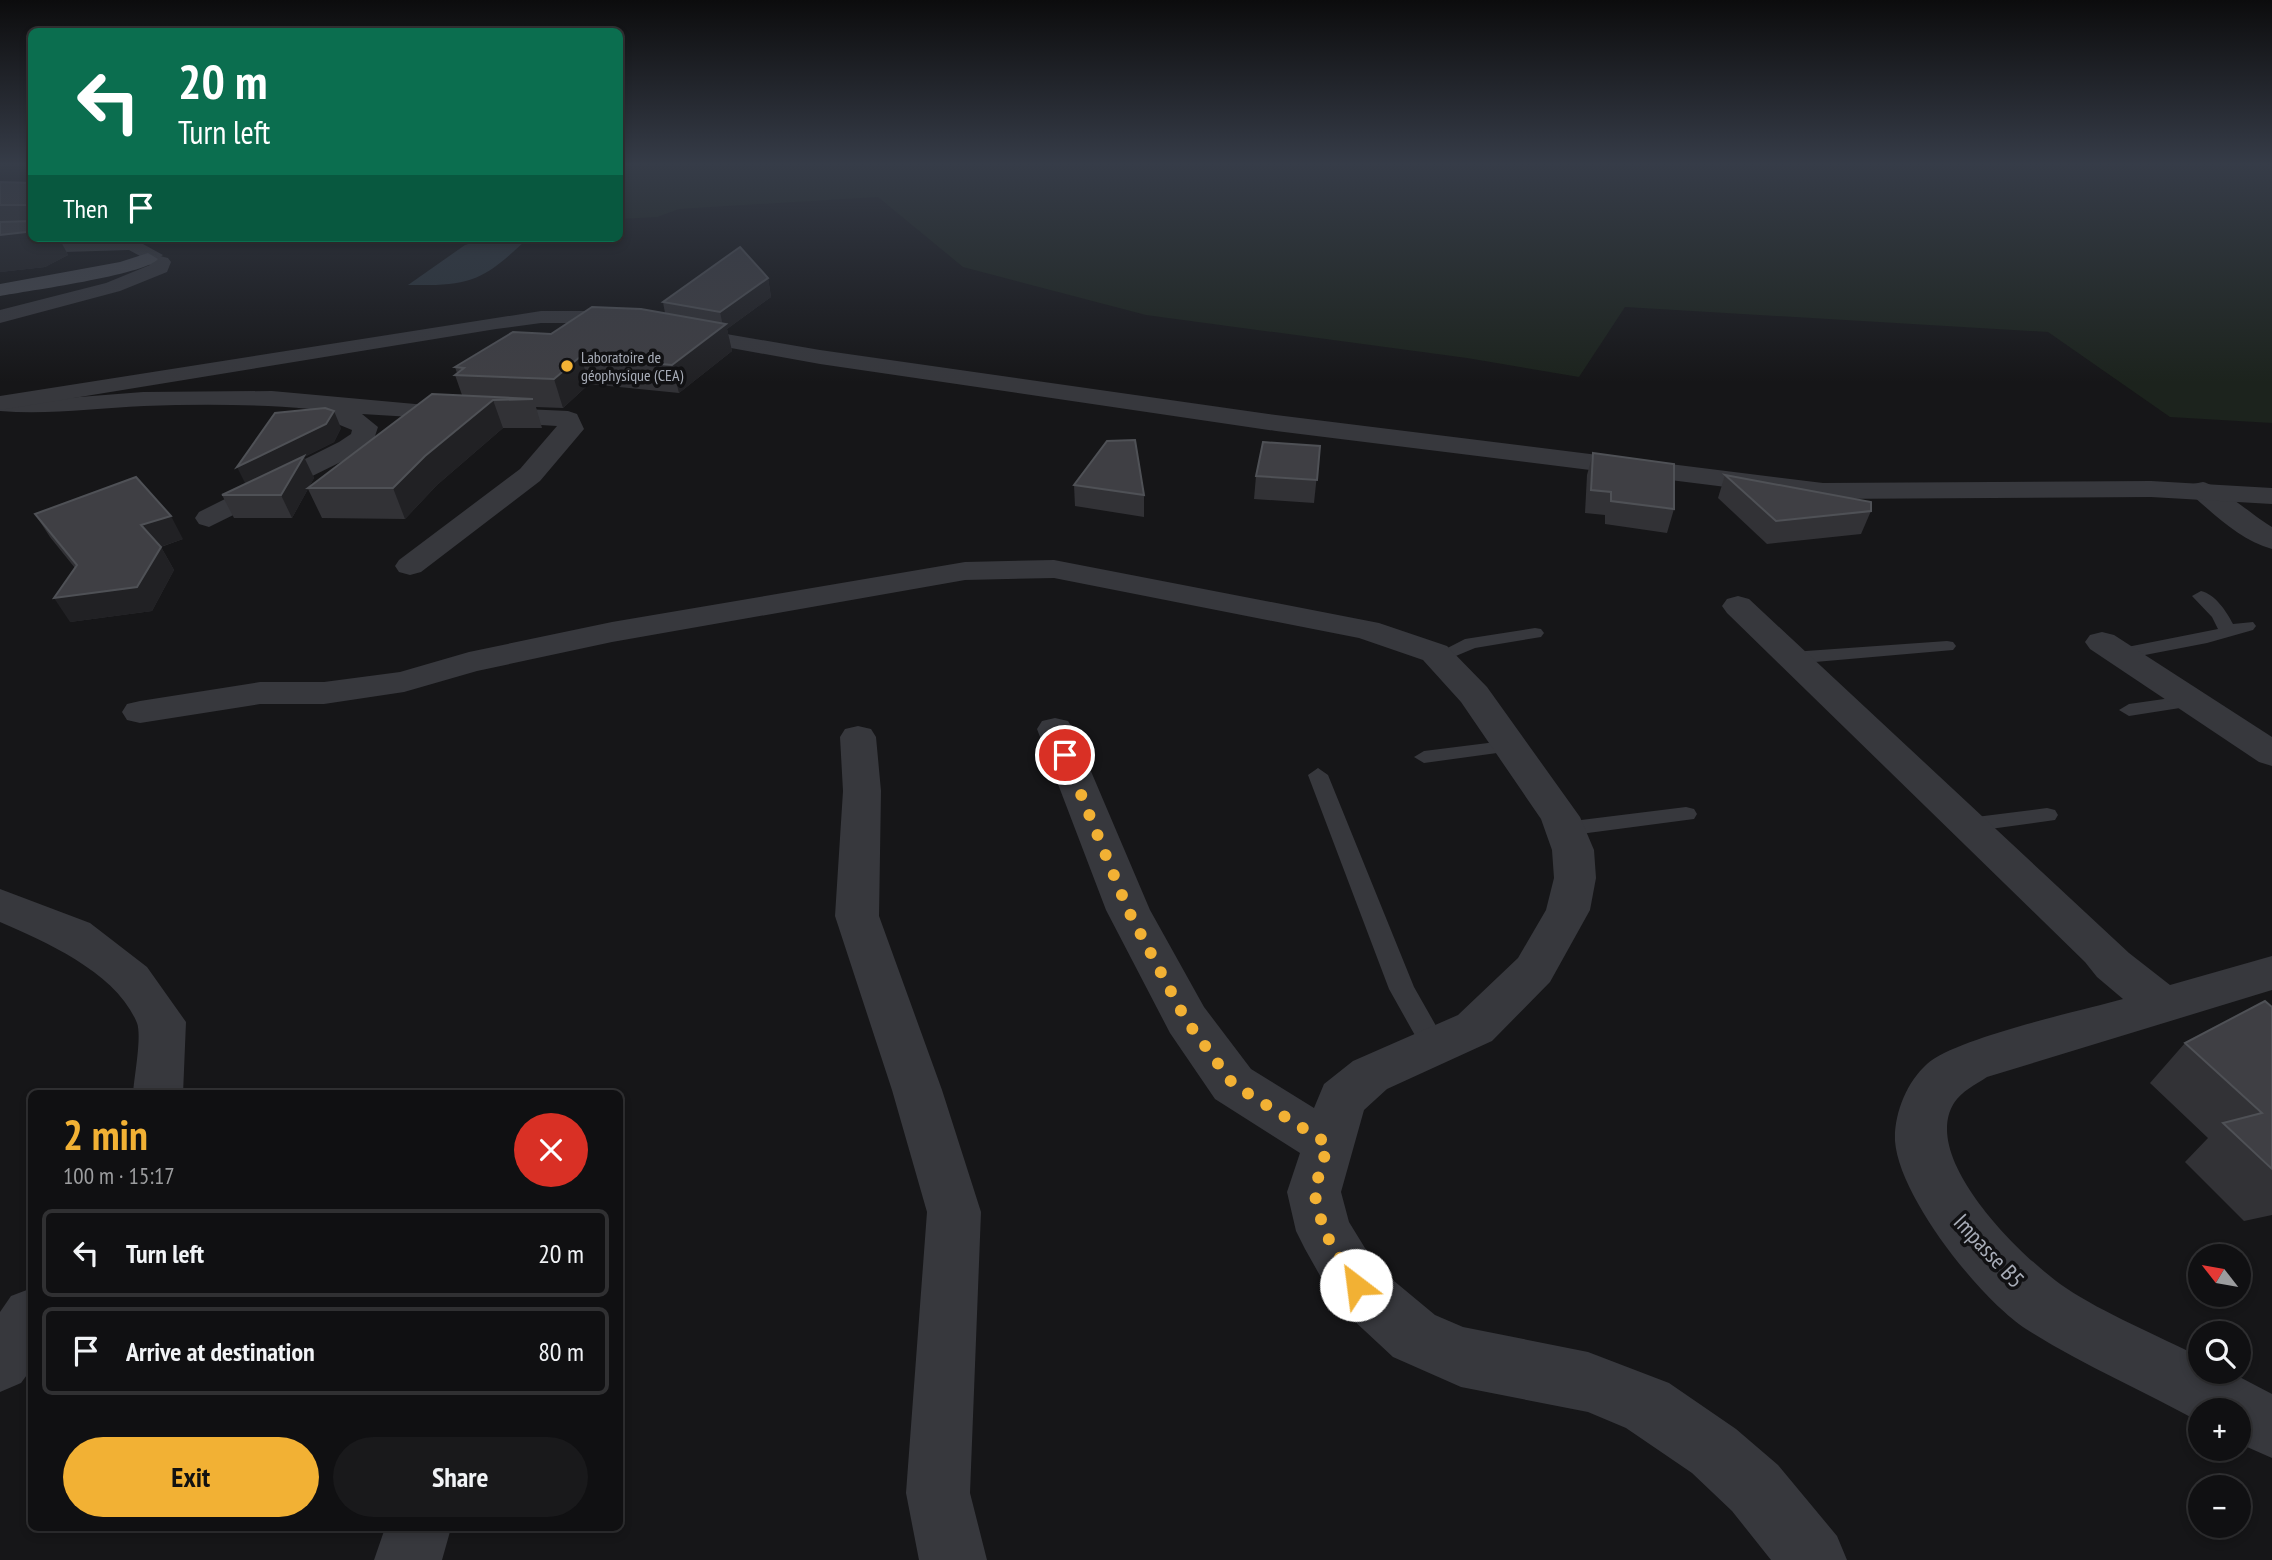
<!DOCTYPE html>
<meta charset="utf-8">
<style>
body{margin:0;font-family:"PT Sans Narrow",sans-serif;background:#19191b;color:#f1f3f6;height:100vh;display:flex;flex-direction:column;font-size:26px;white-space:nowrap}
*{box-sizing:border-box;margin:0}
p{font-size:23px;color:#9c9d9f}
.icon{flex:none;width:38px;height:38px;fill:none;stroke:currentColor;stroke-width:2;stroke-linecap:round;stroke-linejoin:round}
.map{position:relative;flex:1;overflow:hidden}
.details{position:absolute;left:28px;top:1090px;width:595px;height:441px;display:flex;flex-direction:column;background:#101012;border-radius:10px;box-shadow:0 4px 10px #0003,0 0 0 2px #303032}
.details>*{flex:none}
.banner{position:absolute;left:28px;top:28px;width:595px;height:214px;border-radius:10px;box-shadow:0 4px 10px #0003,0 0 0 2px #303032;background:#0b6e4f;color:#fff;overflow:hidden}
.needle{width:46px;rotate:301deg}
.buttons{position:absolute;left:2188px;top:1244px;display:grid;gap:14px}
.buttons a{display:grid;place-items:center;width:63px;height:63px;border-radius:50%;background:#101012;box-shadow:0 4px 10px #0003,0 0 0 2px #303032;font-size:35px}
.pin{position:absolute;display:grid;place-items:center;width:60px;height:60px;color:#fff;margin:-30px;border:4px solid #fff;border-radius:50%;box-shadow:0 2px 7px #0007}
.me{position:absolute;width:77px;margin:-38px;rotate:330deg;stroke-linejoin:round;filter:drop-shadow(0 0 5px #0008)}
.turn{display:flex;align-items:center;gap:24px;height:147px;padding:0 35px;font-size:32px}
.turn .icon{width:91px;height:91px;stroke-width:2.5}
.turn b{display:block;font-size:49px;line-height:60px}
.then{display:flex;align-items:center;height:66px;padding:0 35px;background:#0003;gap:14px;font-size:26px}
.round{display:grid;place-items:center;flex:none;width:74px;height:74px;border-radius:37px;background:#19191b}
.headline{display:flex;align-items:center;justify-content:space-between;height:119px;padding:0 35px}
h1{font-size:42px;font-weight:600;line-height:52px;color:#f2b134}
.primary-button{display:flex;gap:14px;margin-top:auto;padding:14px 35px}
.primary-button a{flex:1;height:80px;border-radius:42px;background:#f2b134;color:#111;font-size:28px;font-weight:600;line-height:80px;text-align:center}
.primary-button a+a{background:#19191b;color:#f1f3f6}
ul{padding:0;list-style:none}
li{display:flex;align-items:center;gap:21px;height:88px;margin:0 14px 10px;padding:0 21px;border:4px solid #303032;border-radius:10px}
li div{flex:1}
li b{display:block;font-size:26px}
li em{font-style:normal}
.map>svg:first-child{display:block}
.green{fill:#1c231d}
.water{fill:#2c353c}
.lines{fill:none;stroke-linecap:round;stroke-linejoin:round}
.service{fill:#37383d;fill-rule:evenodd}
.minor{fill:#37383d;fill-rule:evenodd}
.tertiary{fill:#37383d;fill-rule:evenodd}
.secondary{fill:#45474d;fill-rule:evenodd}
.wall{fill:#323236}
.shaded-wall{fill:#212124}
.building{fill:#3f3f44;stroke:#4f5156;stroke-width:2}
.route{stroke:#f2b134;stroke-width:12;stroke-dasharray:0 21.6}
.poi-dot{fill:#f2b134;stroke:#111113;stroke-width:2.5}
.labels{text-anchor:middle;stroke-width:7;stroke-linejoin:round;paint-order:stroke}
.far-poi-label{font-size:16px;fill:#a8adb8;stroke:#111113;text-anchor:start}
.near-street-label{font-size:23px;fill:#a8adb8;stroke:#111113}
</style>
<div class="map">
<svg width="2272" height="1560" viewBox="0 0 2272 1560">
<rect width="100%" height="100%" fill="#161618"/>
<path class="green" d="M620,164H2272V423L2170,417L2048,332L1625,307L1579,377L1467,358L1146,315L963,267L878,197L679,209L657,217L620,219Z"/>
<path class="water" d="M489,238H528C483,281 471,286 408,285L465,245Z"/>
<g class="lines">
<g class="service">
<path d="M2201,591C2215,594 2227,612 2233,624L2253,622L2256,626L2253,630L2207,643L2119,660L2112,658L2110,654L2112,650L2218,629L2212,617L2192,596Z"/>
<path d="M1535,628L1541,629L1544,633L1541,637L1475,648L1439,663L1430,657L1465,639Z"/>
<path d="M1947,641L1953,642L1956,646L1953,650L1792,664L1783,658L1792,652Z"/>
<path d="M2192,695L2199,697L2202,701L2199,705L2129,716L2119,710L2129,704Z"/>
<path d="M1512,740L1522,746L1519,750L1424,763L1414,757L1424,751Z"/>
<path d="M1318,768L1328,775L1414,987L1448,1047L1444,1055L1435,1058L1426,1055L1389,989L1308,775Z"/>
<path d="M1686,807L1694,809L1697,814L1694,819L1565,836L1557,834L1554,829L1557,824L1565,822Z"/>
<path d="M2047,808L2055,810L2058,815L2055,820L1968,832L1960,830L1957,825L1960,820L1968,818Z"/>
</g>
<g class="minor">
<path d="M132,238L163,255L148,265L141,263L140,256L129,250L0,254V242Z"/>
<path d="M272,391L415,404L568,411L577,414L584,429L540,481L421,572L410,575L399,572L395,566L399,560L520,469L557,426L362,414L378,427L373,442L357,454L209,527L199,524L195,518L199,512L339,442L351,434L352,430L313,414L310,409C255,404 199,404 144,406C95,408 49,415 0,411V397L41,400L143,392Z"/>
<path d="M2203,482C2220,486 2253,516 2272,527V549C2242,541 2216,516 2193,496L2189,490L2193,484Z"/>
<path d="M1054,560L1379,623L1447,646L1487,687L1580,817L1594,850L1596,878L1590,910L1550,982L1492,1041L1387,1089L1364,1110L1341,1192L1349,1222L1376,1266L1435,1315L1463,1327L1588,1352L1669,1383L1736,1429L1778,1465L1837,1536L1847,1560H1771L1732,1511L1692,1473L1626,1428L1588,1412L1461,1387L1393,1357L1336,1304L1305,1249L1296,1231L1287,1192L1300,1153L1215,1099L1170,1033L1106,910L1037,729L1042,721L1055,718L1068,721L1073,729L1150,910L1204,1007L1251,1069L1314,1108L1324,1084L1353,1061L1458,1015L1518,958L1546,910L1554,878L1552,850L1541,819L1461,702L1423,660L1359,638L1054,578L965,580L612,642L477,671L404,692L324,704H260L140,723L127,720L122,712L127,704L140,701L260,682H324L400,672L469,652L612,622L965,562Z"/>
<path d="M1738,596L1749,599L2129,953L2170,985L2272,956V990L1987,1077C1975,1085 1962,1091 1954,1103C1919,1159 2024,1260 2066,1288C2103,1313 2159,1336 2200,1357V1372H2230L2272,1394V1458L2238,1443V1410H2200V1422C2143,1391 2081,1364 2026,1329C1980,1299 1899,1197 1895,1141C1894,1113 1907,1082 1927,1064C1956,1038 2080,1011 2123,999L2097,977L2085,962L1727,613L1722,606L1727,599Z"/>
<path d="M2102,632L2114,635L2272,737V766L2259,762L2090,649L2085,642L2090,635Z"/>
<path d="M858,726L871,729L876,737L881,791L879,916L942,1090L981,1212L970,1493L987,1560H919L906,1493L927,1212L892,1090L835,916L843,791L840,737L845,729Z"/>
<path d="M0,889L90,923L147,967L186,1022L183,1094H133C134,1078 142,1036 137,1023C117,973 46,942 0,922Z"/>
<path d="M32,1288V1368L21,1383L0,1392V1312L11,1296Z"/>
<path d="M385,1528H451L442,1560H374Z"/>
</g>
<g class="tertiary">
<path d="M148,253L168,258L171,262L167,272L120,291L0,323V310L106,283L150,265L138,259Z"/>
<path d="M541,311H593L820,350L1276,415L1823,483L2151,481L2272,488V504L2151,497L1823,499L1276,431L820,364L593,323H541L496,329L0,410V396Z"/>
</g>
<path class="secondary" d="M148,253L158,259C145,275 26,291 0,296V284L120,262Z"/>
</g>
<g class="wall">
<path d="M0,182L32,183V238H59L68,255L45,267L0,272Z"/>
<path d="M768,278L771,297L727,329L732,351L679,393L589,384L563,408L536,407L542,428H503L437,485L405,519L322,518L308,489L292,518H234L222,495L245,484L341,428L334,442L304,457L314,478L309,487L462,395L455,375L457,373L455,367L551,334L665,313L663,302Z"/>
<path d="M1320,446L1314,503L1254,499L1256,476Z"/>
<path d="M1593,453L1674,509L1667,533L1605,524V515L1585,513L1587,475Z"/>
<path d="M1725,475L1871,511L1861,534L1767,544L1718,498Z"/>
<path d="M1074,485L1144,495V517L1075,506Z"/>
<path d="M35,514L183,539L161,547L174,570L152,611L70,622L75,568L50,537Z"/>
<path d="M2272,1007V1215L2244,1221L2185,1162L2208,1138L2150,1083L2185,1043Z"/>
</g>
<g class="shaded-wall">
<path d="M32,229V238H59L68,255L45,267L0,272V235Z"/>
<path d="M768,278L771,297L727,329L732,351L679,393L672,365L723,326L720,312Z"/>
<path d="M581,356L589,384L563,408L554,379Z"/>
<path d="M493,400L503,428L437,485L405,519L393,488L425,456Z"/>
<path d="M334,411L341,428L334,442L304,457L314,478L292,518L281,495L246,485L237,467Z"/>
<path d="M171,516L183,539L154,549L141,525Z"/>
<path d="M161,547L174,570L152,611L70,622L54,598Z"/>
</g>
<g class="building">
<path d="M0,182L32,183V205H0Z"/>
<path d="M32,221V229L26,232L0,235V222Z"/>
<path d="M740,247L768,278L720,312L663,302Z"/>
<path d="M592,307L641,309L726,324L672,365L581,356L554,379L455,375L464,368L455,367L513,332L551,334Z"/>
<path d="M432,394L533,399L493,400L425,456L393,488H308Z"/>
<path d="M325,408L334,411L326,424L237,467L275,413Z"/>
<path d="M1135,440L1144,495L1074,485L1107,441Z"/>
<path d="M1263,442L1320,446L1317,480L1256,476Z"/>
<path d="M1593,453L1674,464V509L1611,501V492L1591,490Z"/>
<path d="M304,456L281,495H222Z"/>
<path d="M1725,475L1871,502V511L1776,521Z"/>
<path d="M136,477L171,516L141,525L161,547L137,587L54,598L77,565L35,514Z"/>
<path d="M2265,1001L2272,1007V1169L2223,1123L2262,1113L2185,1043Z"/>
</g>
<linearGradient id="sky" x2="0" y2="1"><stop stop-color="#0c0c0d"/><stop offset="0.43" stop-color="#363c48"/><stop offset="1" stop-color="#363c48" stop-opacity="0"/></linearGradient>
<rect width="2272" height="382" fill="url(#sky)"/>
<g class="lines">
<path class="route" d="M1065,755L1128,910L1186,1020L1233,1084L1328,1144L1314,1192L1324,1231L1356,1285"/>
</g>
<circle class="poi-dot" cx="567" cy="366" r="7"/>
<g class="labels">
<g class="far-poi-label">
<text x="581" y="363">Laboratoire de<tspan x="581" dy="18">géophysique (CEA)</tspan></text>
</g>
<g class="near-street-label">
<text transform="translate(1989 1251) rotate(47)" y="8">Impasse B5</text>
</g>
</g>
</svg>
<div class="buttons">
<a><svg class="needle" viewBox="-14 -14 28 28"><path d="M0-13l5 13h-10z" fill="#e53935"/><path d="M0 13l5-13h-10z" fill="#9c9d9f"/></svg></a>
<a><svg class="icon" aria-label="search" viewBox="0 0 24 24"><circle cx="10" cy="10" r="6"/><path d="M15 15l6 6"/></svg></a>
<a>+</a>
<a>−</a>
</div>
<div class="pin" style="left:1065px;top:755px;background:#d93025"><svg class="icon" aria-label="arrive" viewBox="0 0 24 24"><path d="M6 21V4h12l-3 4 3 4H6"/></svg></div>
<svg class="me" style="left:1356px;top:1285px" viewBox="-20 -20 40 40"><circle r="19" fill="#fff"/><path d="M0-13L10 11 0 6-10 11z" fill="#f2b134"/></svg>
<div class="banner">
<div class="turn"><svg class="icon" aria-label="left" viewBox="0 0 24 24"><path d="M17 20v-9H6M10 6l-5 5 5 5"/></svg><div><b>20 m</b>Turn left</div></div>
<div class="then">Then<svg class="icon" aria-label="arrive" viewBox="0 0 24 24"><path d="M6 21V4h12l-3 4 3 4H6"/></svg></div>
</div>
<section class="details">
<div class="headline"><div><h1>2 min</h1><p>100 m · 15:17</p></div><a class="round" style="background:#d93025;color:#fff"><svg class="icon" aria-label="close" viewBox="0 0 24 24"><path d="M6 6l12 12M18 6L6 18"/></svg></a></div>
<ul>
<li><svg class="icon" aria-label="left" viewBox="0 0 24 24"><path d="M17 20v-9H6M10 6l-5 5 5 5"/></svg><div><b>Turn left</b></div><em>20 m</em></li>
<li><svg class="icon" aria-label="arrive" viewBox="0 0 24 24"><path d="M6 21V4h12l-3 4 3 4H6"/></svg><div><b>Arrive at destination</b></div><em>80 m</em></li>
</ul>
<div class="primary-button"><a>Exit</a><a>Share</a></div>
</section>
</div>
